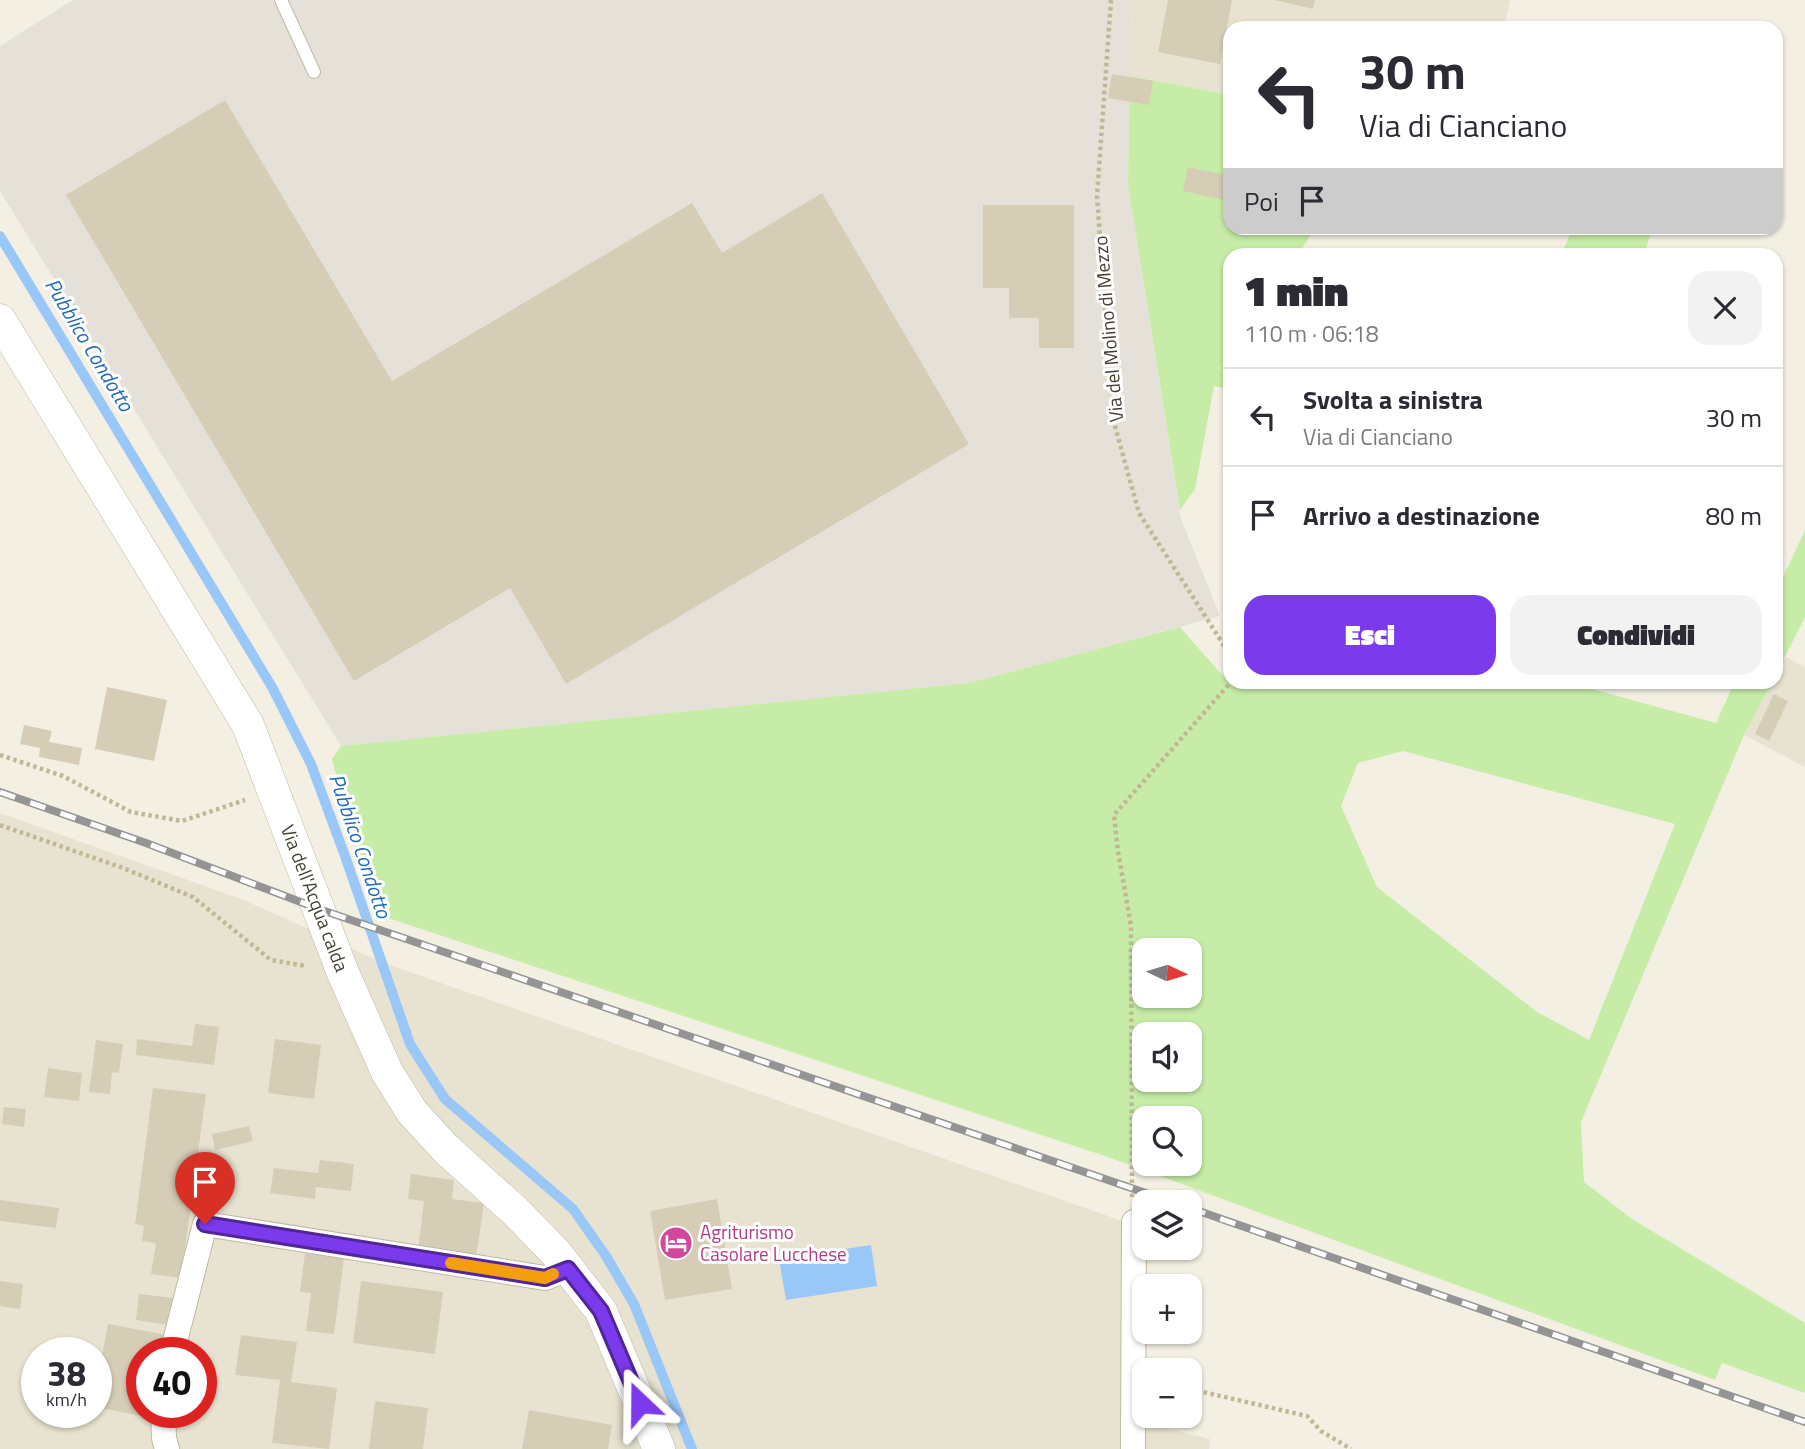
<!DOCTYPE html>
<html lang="it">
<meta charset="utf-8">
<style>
body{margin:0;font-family:"Titillium Web",sans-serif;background:#f2f2f3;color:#2b2b33;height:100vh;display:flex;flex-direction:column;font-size:26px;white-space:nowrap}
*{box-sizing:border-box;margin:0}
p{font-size:23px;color:#7c7c81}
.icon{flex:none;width:38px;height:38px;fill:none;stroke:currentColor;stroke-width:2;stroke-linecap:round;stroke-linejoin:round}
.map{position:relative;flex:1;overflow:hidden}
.drawer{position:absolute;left:1223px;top:248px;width:560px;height:441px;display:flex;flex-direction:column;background:#fff;border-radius:21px;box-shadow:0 2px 5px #0004}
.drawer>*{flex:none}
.guide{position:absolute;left:1223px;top:21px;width:560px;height:214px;border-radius:21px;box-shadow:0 2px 5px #0004;background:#fff;color:#2b2b33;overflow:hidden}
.needle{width:46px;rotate:94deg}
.buttons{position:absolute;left:1132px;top:938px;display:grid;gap:14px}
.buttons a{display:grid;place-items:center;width:70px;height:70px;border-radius:14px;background:#fff;box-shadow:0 2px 5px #0004;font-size:35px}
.speed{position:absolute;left:21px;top:1337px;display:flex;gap:14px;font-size:35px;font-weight:700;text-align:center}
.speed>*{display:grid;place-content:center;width:91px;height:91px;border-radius:50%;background:#fff;box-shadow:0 2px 5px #0004;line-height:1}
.speed small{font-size:18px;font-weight:400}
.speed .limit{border:10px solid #d22;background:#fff;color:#111}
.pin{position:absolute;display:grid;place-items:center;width:60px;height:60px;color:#fff;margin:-72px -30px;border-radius:50% 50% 50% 0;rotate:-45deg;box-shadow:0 0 7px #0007}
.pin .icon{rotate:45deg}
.me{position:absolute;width:77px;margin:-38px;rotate:337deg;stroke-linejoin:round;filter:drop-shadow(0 0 5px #0008)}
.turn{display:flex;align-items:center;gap:24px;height:147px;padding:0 21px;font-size:32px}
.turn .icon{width:91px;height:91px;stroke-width:2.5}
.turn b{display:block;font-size:49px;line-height:60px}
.then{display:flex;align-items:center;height:66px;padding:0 21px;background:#0003;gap:14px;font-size:26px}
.round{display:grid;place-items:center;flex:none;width:74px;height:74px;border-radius:21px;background:#f2f2f3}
.head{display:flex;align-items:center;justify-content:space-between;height:119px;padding:0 21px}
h1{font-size:42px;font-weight:800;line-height:52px}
.action{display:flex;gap:14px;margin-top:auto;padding:14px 21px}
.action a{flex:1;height:80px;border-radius:21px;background:#7c3aed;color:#fff;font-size:28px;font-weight:800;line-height:80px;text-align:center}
.action a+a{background:#f2f2f3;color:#2b2b33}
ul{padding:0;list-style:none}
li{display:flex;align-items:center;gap:21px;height:98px;padding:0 21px;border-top:2px solid #e1e1e2}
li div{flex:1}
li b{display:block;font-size:26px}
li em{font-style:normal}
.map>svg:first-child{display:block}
.residential{fill:#e8e3d0;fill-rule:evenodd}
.industrial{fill:#e5e1d8}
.green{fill:#c6eca7;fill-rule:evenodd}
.water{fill:#99c7f7}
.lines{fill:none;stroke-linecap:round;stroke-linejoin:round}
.stream{stroke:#99c7f7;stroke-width:10}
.building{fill:#d6cdb7}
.service-casing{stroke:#bfb9a5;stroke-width:14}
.minor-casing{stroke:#bfb9a5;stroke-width:26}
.tertiary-casing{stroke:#bfb9a5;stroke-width:33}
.path{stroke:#c2b795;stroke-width:4.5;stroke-dasharray:3.5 3.5;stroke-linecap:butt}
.service{stroke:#fff;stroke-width:12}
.minor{stroke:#fff;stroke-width:24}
.tertiary{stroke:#fff;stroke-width:32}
.rail-casing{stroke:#949494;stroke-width:8}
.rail{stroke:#fff;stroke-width:5;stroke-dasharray:16;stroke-linecap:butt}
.route-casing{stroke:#51269a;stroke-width:18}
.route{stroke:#7c3aed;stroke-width:12}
.slow{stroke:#f59e0b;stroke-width:12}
.labels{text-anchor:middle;stroke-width:6;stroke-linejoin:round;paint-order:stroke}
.street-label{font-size:19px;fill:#464033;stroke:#fff}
.hotel-label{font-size:19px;fill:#b23c85;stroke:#fff;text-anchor:start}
.water-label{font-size:21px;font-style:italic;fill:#236cba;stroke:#fff}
</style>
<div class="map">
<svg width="1805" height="1449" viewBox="0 0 1805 1449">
<rect width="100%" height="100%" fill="#f3f0e3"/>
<g class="residential">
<path d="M1132,0H1510L1504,28H1230V95L1130,76Z"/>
<path d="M1786,657L1805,667V767L1744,735L1772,683L1776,682V675Z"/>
<path d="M0,813L244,900L384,963L1128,1223V1419L1210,1439L1209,1449H0ZM37,1353H96V1412H37ZM142,1353H201V1412H142Z"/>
</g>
<path class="industrial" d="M73,0H1132L1128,185L1181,519L1220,616L969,683L341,746L0,191V46Z"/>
<g class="green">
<path d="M1130,76L1230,95V228H1315L1298,255L1230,256V389L1214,386L1195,489L1180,510L1128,185Z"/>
<path d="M1573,228H1652L1644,255H1561Z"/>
<path d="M1805,530V617L1776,675V592Z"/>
<path d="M1180,627L1229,683L1230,682L1570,683L1716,723L1734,683H1772L1744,735L1581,1122L1584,1182L1632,1219L1805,1323V1393L1722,1363L1715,1380L1111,1158L385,917L357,858L332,759L341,746L969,683ZM1403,751L1675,824L1589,1040L1537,1012L1377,887L1341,806L1358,763ZM1190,950V996H1144V950ZM1190,1034V1080H1144V1034ZM1144,1118H1190V1164H1144Z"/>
</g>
<path class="water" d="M871,1245L877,1286L786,1300L779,1259Z"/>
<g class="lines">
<path class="stream" d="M0,236L272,687L311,764L345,856L410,1044L445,1099L573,1209L606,1256L634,1304L692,1449"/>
</g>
<g class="building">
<path d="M1168,0H1232L1220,64L1158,52Z"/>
<path d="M1274,0H1315L1313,9Z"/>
<path d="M1112,74L1153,81L1149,105L1108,98Z"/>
<path d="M225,100L392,381L692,203L722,253L822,193L969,444L566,684L510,588L354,681L66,195Z"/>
<path d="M1188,167L1230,176L1229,201L1183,191Z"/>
<path d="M983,205H1074V348H1039V318H1009V288H983Z"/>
<path d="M107,687L167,700L154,761L95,749Z"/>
<path d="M1774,694L1788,701L1769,741L1755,734Z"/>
<path d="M24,725L52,731L49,742L82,748L79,765L39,757L40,748L20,744Z"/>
<path d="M195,1024L219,1027L214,1065L136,1055L137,1039L192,1046Z"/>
<path d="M275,1039L321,1045L314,1099L268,1093Z"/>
<path d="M96,1040L123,1044L119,1073L112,1072L110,1094L89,1092Z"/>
<path d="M48,1068L82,1073L79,1101L44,1097Z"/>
<path d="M153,1088L206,1094L181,1278L151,1274L156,1243L142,1241L144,1226L135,1224Z"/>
<path d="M4,1107L26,1109L24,1127L2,1124Z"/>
<path d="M249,1126L253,1141L215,1150L212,1134Z"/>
<path d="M320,1160L354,1164L351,1191L316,1187L315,1199L270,1193L274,1168L318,1173Z"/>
<path d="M411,1174L454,1180L452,1199L484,1203L476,1258L418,1251L424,1201L408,1199Z"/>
<path d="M717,1199L732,1289L665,1300L650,1211Z"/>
<path d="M0,1200L59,1208L56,1228L0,1221Z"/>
<path d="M305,1253L344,1258L334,1334L306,1331L311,1293L300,1292Z"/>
<path d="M0,1281L23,1284L20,1309L0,1306Z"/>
<path d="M361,1281L443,1292L435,1354L353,1343Z"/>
<path d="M139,1294L174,1298L170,1325L136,1320Z"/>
<path d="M108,1324L167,1335L164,1353H142V1412H153L152,1418L96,1407V1387Z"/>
<path d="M241,1335L297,1342L291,1382L337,1388L329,1449L272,1443L280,1380L235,1375Z"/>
<path d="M375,1401L428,1408L423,1449H369Z"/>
<path d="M529,1410L612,1425L608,1449H522Z"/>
</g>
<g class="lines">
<defs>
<path id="service" d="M281,0L314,72"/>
<g id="minor">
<path d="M172,1353L205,1224L545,1278L568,1269"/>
<path d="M163,1412L164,1438L167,1449"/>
<path d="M1133,1449L1134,1222"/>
</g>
<path id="tertiary" d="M0,320L248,725L343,973L387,1072L412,1112L446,1149L514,1210L556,1253L601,1311L659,1449"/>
</defs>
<use href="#service" class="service-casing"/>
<use href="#minor" class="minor-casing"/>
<use href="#tertiary" class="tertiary-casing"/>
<g class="path">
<path d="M1111,0L1097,196L1113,419L1139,513L1225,647L1230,672"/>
<path d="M0,755L63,776L131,812L182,821L245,800"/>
<path d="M0,825L123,868L193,897L271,960L306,966"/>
<path d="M1132,1197L1131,926L1118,851L1114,815L1231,682"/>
<path d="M1190,1389L1307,1416L1321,1431L1351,1449"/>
</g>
<use href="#service" class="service"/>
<use href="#minor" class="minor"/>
<use href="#tertiary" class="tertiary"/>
<defs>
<g id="rail">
<path d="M0,792L146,843L319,909L1172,1202"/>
<path d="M1190,1208L1805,1422"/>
</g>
</defs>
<use href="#rail" class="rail-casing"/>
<use href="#rail" class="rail"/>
</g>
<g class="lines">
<defs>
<path id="route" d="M205,1224L545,1278L568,1269L601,1311L640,1403"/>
</defs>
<use href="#route" class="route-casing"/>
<use href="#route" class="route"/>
<path class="slow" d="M451,1263L545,1278L553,1274"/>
</g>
<defs>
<symbol id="hotel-disc" viewBox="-11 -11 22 22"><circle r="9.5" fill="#d1479c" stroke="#fff"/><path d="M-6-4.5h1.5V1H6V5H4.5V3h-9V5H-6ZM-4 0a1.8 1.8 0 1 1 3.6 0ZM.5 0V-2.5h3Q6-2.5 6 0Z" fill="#fff"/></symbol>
</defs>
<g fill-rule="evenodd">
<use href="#hotel-disc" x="657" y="1224" width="38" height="38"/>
</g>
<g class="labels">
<g class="street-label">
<text transform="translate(1108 329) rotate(-95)" y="7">Via del Molino di Mezzo</text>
<text transform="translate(315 898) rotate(69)" y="7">Via dell'Acqua calda</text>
</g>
<g class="hotel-label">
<text x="700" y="1239">Agriturismo<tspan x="700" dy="22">Casolare Lucchese</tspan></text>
</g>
<g class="water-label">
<text transform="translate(89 345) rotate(59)" y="7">Pubblico Condotto</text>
<text transform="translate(360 846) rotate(71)" y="7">Pubblico Condotto</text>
</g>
</g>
</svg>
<div class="buttons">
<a><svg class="needle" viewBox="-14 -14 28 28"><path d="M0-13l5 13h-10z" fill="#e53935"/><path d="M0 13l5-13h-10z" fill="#7c7c81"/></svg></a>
<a><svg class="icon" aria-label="sound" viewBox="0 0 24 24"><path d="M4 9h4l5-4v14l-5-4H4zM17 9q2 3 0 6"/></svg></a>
<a><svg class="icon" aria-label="search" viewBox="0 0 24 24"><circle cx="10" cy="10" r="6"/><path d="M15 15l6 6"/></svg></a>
<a><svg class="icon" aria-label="layers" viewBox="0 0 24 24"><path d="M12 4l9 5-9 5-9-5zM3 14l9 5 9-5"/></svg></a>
<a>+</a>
<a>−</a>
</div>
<div class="speed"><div>38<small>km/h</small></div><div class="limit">40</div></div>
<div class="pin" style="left:205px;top:1224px;background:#d93025"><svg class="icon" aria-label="arrive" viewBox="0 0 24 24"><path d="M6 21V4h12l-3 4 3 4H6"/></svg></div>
<svg class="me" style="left:640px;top:1403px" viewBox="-20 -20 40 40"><path d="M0-17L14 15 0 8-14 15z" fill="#7c3aed" stroke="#fff" stroke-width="4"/></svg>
<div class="guide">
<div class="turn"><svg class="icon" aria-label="left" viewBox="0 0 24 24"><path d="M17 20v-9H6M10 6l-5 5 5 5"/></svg><div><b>30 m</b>Via di Cianciano</div></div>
<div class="then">Poi<svg class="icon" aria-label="arrive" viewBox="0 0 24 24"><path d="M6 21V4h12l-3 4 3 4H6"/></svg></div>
</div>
<section class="drawer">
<div class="head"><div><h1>1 min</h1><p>110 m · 06:18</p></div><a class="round"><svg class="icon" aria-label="close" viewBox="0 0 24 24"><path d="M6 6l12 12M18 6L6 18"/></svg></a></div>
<ul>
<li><svg class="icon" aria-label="left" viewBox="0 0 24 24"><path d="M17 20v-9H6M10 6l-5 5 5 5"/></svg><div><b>Svolta a sinistra</b><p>Via di Cianciano</p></div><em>30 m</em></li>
<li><svg class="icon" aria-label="arrive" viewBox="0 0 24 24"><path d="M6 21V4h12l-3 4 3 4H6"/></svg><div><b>Arrivo a destinazione</b></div><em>80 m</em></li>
</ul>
<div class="action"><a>Esci</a><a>Condividi</a></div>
</section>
</div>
